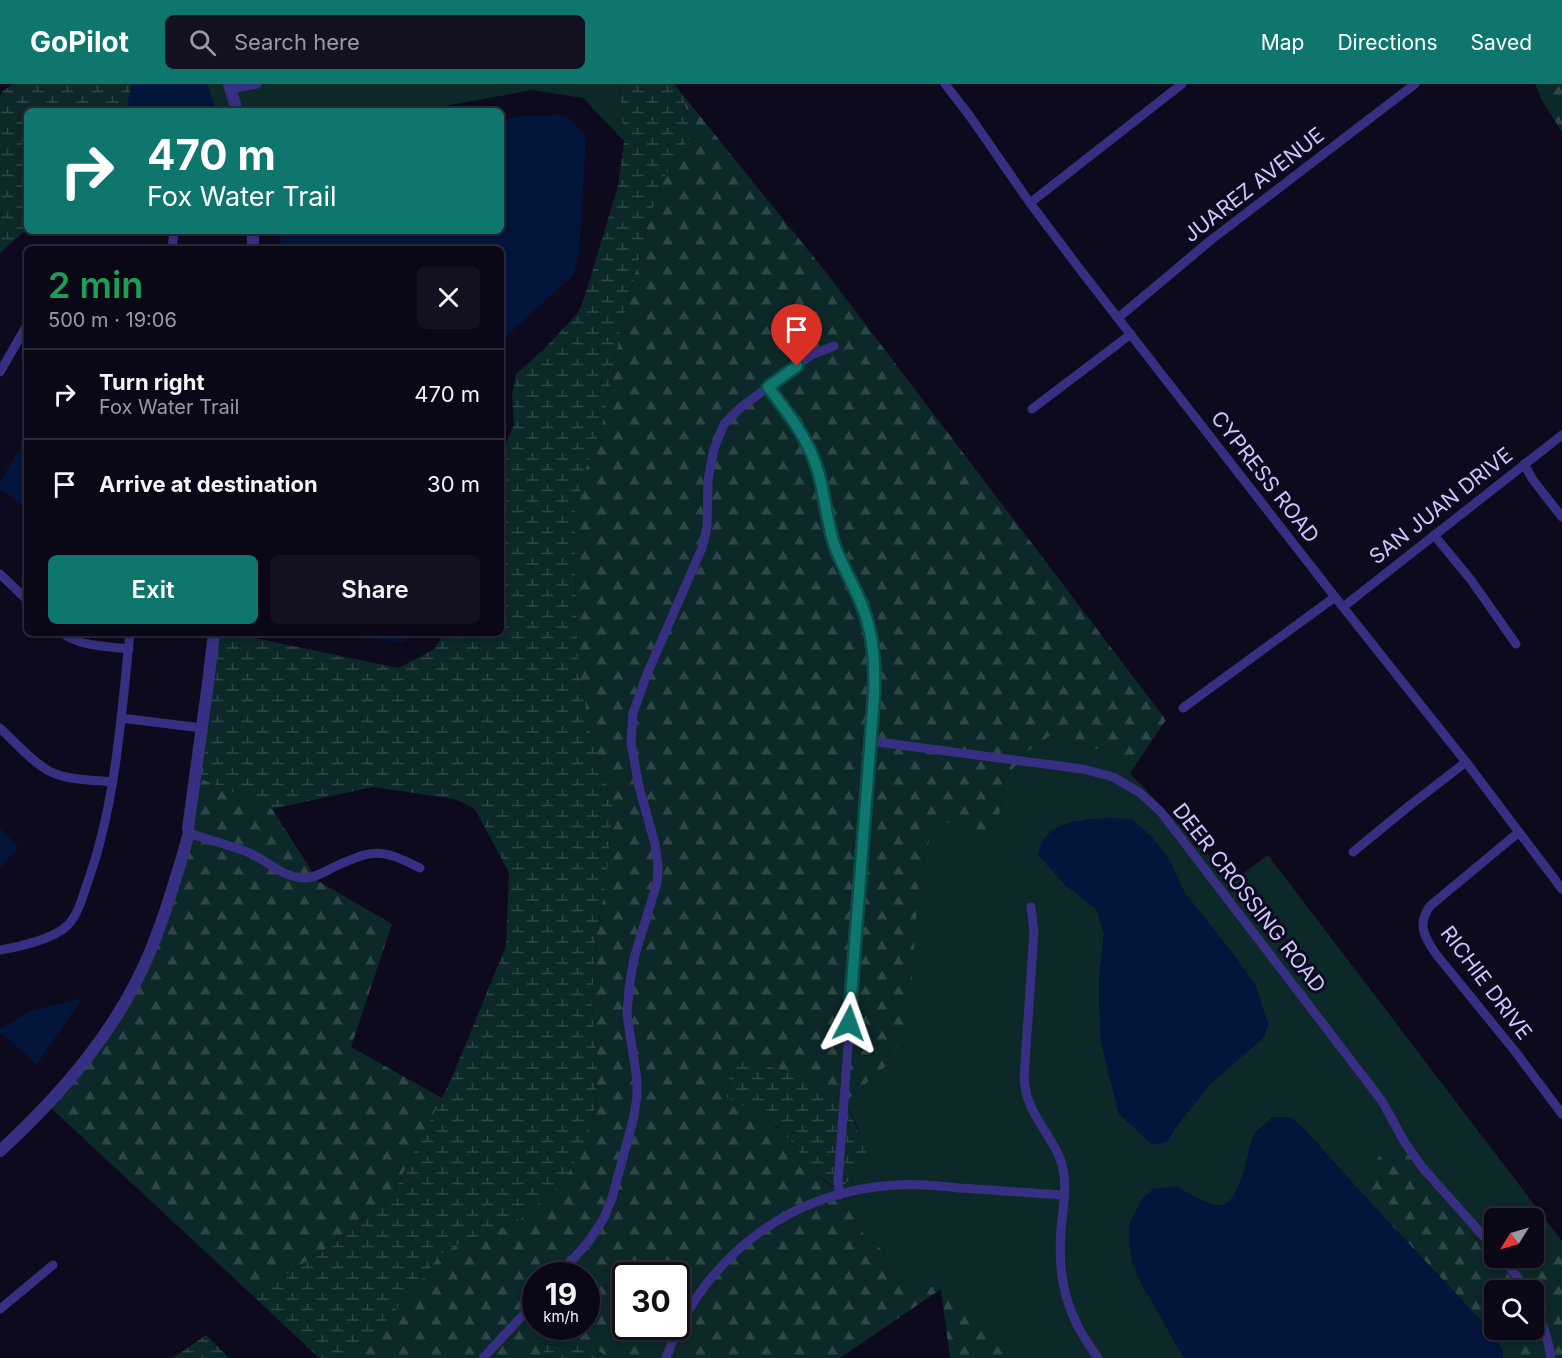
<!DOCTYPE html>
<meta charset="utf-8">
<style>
body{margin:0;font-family:Inter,sans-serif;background:#13111f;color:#f1f3f6;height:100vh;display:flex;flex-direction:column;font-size:22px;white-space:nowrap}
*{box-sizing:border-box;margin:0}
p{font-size:20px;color:#999aa1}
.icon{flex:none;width:33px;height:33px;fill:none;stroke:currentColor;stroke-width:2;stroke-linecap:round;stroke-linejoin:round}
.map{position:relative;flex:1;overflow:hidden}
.side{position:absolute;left:24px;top:162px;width:480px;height:390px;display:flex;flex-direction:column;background:#0a0816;border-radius:9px;box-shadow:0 3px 9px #0003,0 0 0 2px #2a2935}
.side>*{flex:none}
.banner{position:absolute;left:24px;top:24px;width:480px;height:126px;border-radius:9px;box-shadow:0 3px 9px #0003,0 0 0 2px #2a2935;background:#0f766e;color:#fff;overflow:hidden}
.needle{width:39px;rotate:233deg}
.fabs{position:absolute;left:1484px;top:1124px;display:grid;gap:12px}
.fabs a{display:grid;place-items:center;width:60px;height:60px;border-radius:9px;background:#0a0816;box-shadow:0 3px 9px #0003,0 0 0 2px #2a2935;font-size:30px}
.speed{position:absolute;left:522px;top:1178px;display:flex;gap:12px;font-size:30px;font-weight:700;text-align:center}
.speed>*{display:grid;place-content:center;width:78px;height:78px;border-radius:50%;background:#0a0816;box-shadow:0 3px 9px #0003,0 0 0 2px #2a2935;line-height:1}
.speed small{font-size:15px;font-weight:400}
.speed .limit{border:3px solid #111;border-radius:9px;background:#fff;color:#111}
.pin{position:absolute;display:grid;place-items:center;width:51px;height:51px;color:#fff;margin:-62px -26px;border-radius:50% 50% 50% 0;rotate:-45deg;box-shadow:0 0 6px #0007}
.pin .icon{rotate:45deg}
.me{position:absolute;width:66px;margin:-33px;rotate:4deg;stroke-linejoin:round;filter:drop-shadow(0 0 4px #0008)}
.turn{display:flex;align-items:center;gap:21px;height:126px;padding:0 24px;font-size:27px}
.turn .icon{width:78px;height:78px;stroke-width:2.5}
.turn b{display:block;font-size:42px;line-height:51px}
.round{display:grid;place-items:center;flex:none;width:63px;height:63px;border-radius:9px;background:#13111f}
.overview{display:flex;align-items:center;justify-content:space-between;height:102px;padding:0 24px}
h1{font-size:36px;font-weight:600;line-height:45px;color:#1e9e55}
.primary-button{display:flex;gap:12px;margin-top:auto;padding:12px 24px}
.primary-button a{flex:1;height:69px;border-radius:9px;background:#0f766e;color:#fff;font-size:24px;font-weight:600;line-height:69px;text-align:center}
.primary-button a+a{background:#13111f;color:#f1f3f6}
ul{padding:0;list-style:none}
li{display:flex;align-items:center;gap:18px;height:90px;padding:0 24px;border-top:2px solid #2a2935}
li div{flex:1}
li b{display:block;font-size:22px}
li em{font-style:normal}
header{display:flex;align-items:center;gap:36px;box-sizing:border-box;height:84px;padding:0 30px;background:#0f766e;color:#fff}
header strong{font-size:28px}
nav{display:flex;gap:33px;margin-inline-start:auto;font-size:21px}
.search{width:420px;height:54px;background:#13111f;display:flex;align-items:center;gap:15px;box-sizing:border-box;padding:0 21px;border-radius:9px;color:#999aa1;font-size:22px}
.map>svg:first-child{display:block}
.green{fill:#0c2828;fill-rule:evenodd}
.forest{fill:url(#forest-firs);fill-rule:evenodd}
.wetland{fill:url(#wetland-marsh)}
.water{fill:#04153c}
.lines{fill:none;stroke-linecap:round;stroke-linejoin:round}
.minor{stroke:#373082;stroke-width:9}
.tertiary{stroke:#373082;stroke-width:12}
.route-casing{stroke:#0a4d48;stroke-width:15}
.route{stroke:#0f766e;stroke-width:10}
.labels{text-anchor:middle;stroke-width:6;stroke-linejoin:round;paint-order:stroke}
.street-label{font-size:21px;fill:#d0c6ff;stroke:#0e0a1e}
</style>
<header>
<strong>GoPilot</strong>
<div class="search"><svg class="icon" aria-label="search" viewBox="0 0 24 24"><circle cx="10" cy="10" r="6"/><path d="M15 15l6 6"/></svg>Search here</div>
<nav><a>Map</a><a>Directions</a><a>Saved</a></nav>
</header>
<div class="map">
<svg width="1562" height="1274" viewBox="0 0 1562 1274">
<defs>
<pattern id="forest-firs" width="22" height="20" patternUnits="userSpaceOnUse" patternTransform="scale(1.5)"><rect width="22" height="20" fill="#0c2828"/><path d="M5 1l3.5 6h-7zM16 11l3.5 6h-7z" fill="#2e4648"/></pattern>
<pattern id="wetland-marsh" width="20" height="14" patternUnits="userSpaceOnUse" patternTransform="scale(1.5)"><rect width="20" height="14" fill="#0c2828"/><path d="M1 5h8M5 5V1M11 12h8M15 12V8" fill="none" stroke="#2e4648"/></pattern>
</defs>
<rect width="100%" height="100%" fill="#0e0a1e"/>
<g class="green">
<path d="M207,0H224L231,27H216Z"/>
<path d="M235,0H619L624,57L583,14L533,6L416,27H243Z"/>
<path d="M1050,652L1101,666L1130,689L1233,797L1268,771L1562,1157V1162L1520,1193L1511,1194L1467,1145L1369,1109L1378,1127L1304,1045L1290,1033H1273L1255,1049L1252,1055C1248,1070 1240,1117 1223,1121C1211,1124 1187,1109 1177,1102L1132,1178L1142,1200L1184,1274H1021L941,1205L897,1199L883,1167L859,1145L840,1106L861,1084L859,1046L845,1018L885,983L919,794L931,750L946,738L977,754L997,747L1004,697L1025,669ZM1152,753L1171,779L1184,808L1234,871L1256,903L1268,940L1264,953L1211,999L1178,1040L1167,1058L1119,1030L1101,956L1099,898L1104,850L1097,826ZM1494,1134H1533V1173H1494Z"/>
</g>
<g class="forest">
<path d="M1535,0H1562V48L1543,18Z"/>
<path d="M683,11L825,187L1166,636L1130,689L1101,666L1050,652L1025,669L1004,697L997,747L994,758L977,754L946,738L931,750L919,794L908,948L885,983L845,1018L817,999L742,973L730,984L727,1013L762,1031L785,1051L826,1099L840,1106L859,1145L883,1167L897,1199L941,1204L1021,1274H950L941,1205L840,1274H608L597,1266L568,1261L559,1262L539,1259L549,1274H350L394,1228L423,1194L440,1170L462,1159L518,1137L563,1098L578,1071L593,1038L597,1000V975L592,921L596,851L603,815L609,773L610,747L614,727L589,642L578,579L575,487V430L586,383L602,341L613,290L620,247L650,132L664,94L688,56V36ZM536,1191H586V1242H536ZM626,1191H676V1242H626Z"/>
<path d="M200,694L272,725L318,797L392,840L351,963L442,1014L393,1109L333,1161L252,1211L51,1024L123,932L193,744Z"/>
<path d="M1399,1062L1418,1078L1467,1145L1511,1194L1520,1193L1562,1162V1274H1503V1268L1490,1246L1378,1127L1369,1109L1367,1097L1372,1081L1384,1066ZM1494,1206H1533V1245H1494Z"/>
</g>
<g class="wetland">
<path d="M13,0H132L126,27H27V145L0,169V13L2,8Z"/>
<path d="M619,0H674L683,11L688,36V56L664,94L650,132L620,247L613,290L602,341L586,383L575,430V487L578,579L589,642L614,727L610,747L609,773L603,815L596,851L592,921L597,975V1000L593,1038L578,1072L563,1098L518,1137L462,1159L440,1170L423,1194L394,1228L350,1274H319L252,1211L333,1161L393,1109L450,998L506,862L509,789L475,725L455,715L373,703L272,725L200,694L219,549H232L398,584L433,566L445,549H501V373L514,340L512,311L516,290L543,266L577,230L584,215L618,102L624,57Z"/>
<path d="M742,973L817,999L845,1018L867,1066L861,1084L840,1106C813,1092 805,1072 785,1051C769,1034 748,1024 727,1013L730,984Z"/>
<path d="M206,1251L229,1274H173Z"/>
<path d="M538,1259L559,1262L568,1261L587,1262L597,1266L608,1274H549Z"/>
</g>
<g class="water">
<path d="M132,0H207L216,27H126Z"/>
<path d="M566,31L586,52L579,170L573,191L501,257V165H280L279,147H501V36L521,32Z"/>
<path d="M27,352V424L0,405V398Z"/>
<path d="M314,549H415L403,558Z"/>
<path d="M1109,734L1132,735L1152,753L1171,779L1184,808L1234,871L1256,903L1268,940L1264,953L1211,999L1178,1040L1167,1058L1152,1061L1119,1030L1108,988L1101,956L1099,919V898L1104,850L1097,826L1064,800L1038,771C1039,766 1041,761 1043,757C1054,736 1088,735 1109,734Z"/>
<path d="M0,745L18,763L0,784Z"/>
<path d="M82,914L37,980L0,948V945L28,928Z"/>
<path d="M1273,1033H1290L1304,1045L1378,1127L1490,1246L1503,1268V1274H1184L1142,1200L1132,1178L1129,1156L1130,1138L1142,1115L1153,1105L1177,1102C1187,1109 1211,1124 1223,1121C1240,1117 1248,1070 1252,1055L1255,1049Z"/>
</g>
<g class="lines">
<g class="minor">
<path d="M945,0L969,31L1030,119L1082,188L1335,513L1466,678L1562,805"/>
<path d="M231,5L257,0"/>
<path d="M1030,119L1182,0"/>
<path d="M172,165L174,147"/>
<path d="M1118,234L1211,156L1415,0"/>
<path d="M0,288L27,241"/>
<path d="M768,303C788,329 807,353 817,384C825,409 826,435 834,460C844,488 862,514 869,544C875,566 875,589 874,612L838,1098L840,1111"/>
<path d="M1032,325L1131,250"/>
<path d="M1524,380L1533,396L1562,433"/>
<path d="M1434,451L1471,496L1516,560"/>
<path d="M0,490L27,516"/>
<path d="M1343,523L1562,351"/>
<path d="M62,549C81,563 106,562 129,565"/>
<path d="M1183,624L1335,513"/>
<path d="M121,634L202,644"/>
<path d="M0,644C14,657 34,680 51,688C67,696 94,696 112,698"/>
<path d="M870,657L1083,685L1113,693L1139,708L1161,728L1382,1017L1405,1059L1422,1083L1494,1164"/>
<path d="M1519,748L1430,822C1417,840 1424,853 1436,870L1514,966L1562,1030"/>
<path d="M189,749C209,756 230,761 250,769C268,777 282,793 304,794C314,794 325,788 334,783C374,765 380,764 420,784"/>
<path d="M1353,768L1409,722L1466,678"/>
<path d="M1031,823L1034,848L1024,993C1025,1000 1025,1008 1028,1015C1036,1040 1058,1060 1063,1085C1067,1104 1063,1125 1061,1145C1057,1196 1067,1233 1098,1274"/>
<path d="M0,866C19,863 54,855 68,841C78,830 82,815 87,800C116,720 121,633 130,549"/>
<path d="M1502,1173L1527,1206"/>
<path d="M559,1191L589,1157L604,1134L612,1114L633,1036L637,1013V996L627,931L629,904L634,874L657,799L658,781L655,760L639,703L631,659L633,629L647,590L702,464L707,443L708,396L714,365L724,340L740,324L811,271L834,262"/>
<path d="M1533,1218C1542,1236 1548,1254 1551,1274"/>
<path d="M0,1225L53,1181"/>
<path d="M483,1274L536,1217"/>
<path d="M666,1274C703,1174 788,1107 896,1101C917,1099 939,1102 959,1104C994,1106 1029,1109 1064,1111"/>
</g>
<g class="tertiary">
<path d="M229,0L237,27"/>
<path d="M253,147V165"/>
<path d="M0,1067C63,1009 120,943 152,863C167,826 178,788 189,749L188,744L208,599L214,549"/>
</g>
</g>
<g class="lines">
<defs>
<path id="route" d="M797,282L768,303C788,329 807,353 817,384C825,409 826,435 834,460C844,488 863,515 869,544C875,567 875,589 874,612L849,939"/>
</defs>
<use href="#route" class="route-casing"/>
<use href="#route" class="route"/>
</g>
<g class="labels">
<g class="street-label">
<text transform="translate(1254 101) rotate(-38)" y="7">JUAREZ AVENUE</text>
<text transform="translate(1265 393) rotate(52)" y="7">CYPRESS ROAD</text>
<text transform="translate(1441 422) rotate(-38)" y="7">SAN JUAN DRIVE</text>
<text transform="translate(1249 814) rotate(52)" y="7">DEER CROSSING ROAD</text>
<text transform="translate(1486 899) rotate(53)" y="7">RICHIE DRIVE</text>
</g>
</g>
</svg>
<div class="fabs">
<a><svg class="needle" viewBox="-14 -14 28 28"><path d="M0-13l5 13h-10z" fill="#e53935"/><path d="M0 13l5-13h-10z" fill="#999aa1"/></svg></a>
<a><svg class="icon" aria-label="search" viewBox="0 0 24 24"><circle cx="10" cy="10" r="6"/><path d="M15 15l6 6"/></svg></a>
</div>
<div class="speed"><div>19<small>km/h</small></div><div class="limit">30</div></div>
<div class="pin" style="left:797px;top:282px;background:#d93025"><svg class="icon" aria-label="arrive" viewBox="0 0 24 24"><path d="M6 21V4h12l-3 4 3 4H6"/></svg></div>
<svg class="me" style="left:849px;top:939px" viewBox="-20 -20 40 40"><path d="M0-17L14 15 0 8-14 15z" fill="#0f766e" stroke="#fff" stroke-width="4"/></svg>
<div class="banner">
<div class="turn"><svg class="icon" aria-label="right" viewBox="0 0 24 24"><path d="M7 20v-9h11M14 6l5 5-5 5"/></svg><div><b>470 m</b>Fox Water Trail</div></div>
</div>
<section class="side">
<div class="overview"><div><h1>2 min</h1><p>500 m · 19:06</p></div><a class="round"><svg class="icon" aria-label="close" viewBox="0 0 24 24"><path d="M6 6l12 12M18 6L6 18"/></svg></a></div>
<ul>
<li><svg class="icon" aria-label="right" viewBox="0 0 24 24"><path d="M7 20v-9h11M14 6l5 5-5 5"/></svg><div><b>Turn right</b><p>Fox Water Trail</p></div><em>470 m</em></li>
<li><svg class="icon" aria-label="arrive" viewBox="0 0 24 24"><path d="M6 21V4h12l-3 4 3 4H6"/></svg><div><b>Arrive at destination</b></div><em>30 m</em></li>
</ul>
<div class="primary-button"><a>Exit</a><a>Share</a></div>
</section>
</div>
